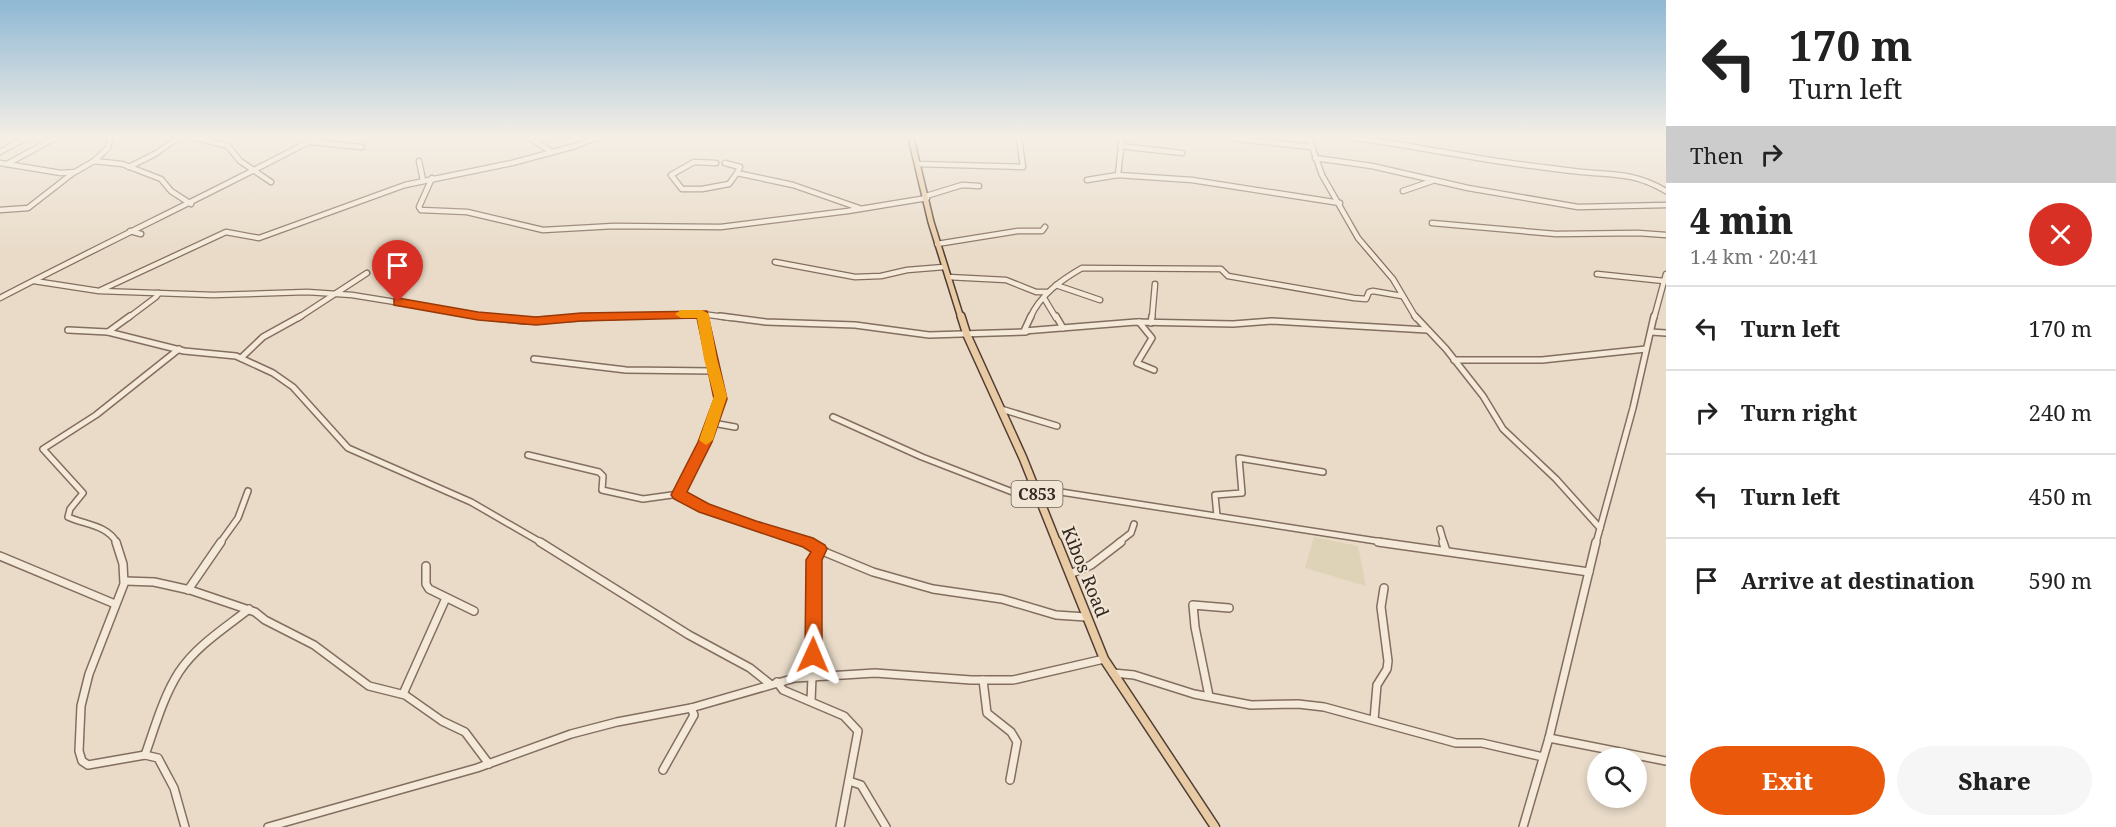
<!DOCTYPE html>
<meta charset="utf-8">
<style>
body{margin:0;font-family:"Noto Serif",serif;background:#f6f6f6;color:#222;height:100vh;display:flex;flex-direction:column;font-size:22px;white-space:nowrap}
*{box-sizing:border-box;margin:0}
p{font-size:20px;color:#767676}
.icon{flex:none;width:33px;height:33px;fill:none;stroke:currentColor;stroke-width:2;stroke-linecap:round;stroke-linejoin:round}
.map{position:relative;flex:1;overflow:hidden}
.drawer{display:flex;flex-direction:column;background:#fff;width:450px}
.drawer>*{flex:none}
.guide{background:#fff;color:#222;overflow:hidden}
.controls{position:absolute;left:1587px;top:748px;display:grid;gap:12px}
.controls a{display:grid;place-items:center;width:60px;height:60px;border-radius:50%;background:#fff;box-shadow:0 3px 9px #0003;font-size:30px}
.pin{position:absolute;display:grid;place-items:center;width:51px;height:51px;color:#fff;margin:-62px -26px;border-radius:50% 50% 50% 0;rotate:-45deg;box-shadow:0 0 6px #0007}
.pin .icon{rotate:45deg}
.me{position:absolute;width:66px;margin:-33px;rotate:1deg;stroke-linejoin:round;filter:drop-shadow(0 0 4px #0008)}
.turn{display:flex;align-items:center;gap:21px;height:126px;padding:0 24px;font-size:27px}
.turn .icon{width:78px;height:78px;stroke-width:2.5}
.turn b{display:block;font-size:42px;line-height:51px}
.then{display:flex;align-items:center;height:57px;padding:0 24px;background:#0003;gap:12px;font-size:22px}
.round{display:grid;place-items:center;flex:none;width:63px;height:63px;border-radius:32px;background:#f6f6f6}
.headline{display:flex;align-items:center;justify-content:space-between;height:102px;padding:0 24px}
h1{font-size:36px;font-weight:800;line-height:45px}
.action{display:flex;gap:12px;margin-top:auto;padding:12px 24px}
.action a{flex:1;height:69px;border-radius:36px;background:#ea580c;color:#fff;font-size:24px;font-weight:800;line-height:69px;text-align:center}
.action a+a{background:#f6f6f6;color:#222}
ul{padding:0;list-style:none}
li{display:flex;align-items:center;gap:18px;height:84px;padding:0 24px;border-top:2px solid #e0e0e0}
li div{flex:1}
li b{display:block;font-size:22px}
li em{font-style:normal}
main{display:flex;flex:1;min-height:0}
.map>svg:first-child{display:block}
.farmland{fill:#ded3b6}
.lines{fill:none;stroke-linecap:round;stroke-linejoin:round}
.minor-far2-casing{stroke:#836e5f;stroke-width:7}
.minor-far1-casing{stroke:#836e5f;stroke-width:8}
.minor-casing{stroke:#836e5f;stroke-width:10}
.major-far2-casing{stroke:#513d32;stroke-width:8}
.major-far1-casing{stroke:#513d32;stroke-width:10}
.major-casing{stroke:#513d32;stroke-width:11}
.minor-far2{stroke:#f5eada;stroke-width:4.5}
.minor-far1{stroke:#f5eada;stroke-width:5}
.minor{stroke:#f5eada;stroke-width:7}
.major-far2{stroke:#e8cba4;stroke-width:5}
.major-far1{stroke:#e8cba4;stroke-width:7}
.major{stroke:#e8cba4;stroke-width:8}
.route{fill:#ea580c;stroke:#983908;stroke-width:1.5}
.slow{fill:#f59e0b}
.labels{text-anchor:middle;stroke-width:4.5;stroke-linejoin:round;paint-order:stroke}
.shield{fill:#f1e6d6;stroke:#6d6157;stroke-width:1.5}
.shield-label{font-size:16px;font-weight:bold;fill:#352821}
.street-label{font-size:18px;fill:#352821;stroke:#f1e6d6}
</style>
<main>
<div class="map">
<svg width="1666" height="827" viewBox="0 0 1666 827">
<rect width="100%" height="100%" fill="#e9dbc8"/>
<path class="farmland" d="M1314,537L1358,546L1366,586L1305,568Z"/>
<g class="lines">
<defs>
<g id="minor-far2">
<path d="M197,138L228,146L240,161L271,182"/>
<path d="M530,138L552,152"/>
<path d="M1231,138L1311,147"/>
<path d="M1309,138L1322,175L1358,238L1393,279L1416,318"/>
<path d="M1354,138C1405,144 1454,155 1504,162C1530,166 1556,169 1582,172C1616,175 1635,173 1666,191"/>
<path d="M311,142L362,147"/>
<path d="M1120,146L1182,153"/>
<path d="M0,152L25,138"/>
<path d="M1315,158L1372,166L1468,188L1578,207L1666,205"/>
<path d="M94,161L108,148L110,138"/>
<path d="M419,161L423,180"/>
<path d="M0,163L61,173L75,172L94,161L122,164L161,179L171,191L191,204"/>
<path d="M716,163L694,162L671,175L682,189H702L729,184L737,173"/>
<path d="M725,163L740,167L737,173L793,185L859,208"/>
<path d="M7,164L55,138"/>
<path d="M918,164L1023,167L1019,138"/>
<path d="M129,167L155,154L178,138"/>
<path d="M1118,175L1192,180L1340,203"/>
<path d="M432,178L419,207L421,210L467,212L543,230L614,226L721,227L848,211L927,198"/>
<path d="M1087,180L1118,175L1122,138"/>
<path d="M1403,191L1432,181"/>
<path d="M926,196L962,185L979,186"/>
<path d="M0,210L28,208L73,173"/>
<path d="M1432,223L1556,234L1638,233L1666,235"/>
<path d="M130,231L141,234"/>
<path d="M937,244L1018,231H1042L1045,227"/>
<path d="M775,262L855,277L881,276L907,270L944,267"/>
<path d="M1597,274L1664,281"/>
<path d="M948,277L1006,280L1036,292H1048"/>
<path d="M34,281L99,291L213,295L307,292L352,295L494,318"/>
<path d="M1056,285L1100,300"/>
<path d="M101,290L226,232L259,238L405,185L512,163L575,146L595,138"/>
<path d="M0,298C105,243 212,193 316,138"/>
<path d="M1044,298L1056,318"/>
<path d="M702,314L703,318"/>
<path d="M128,318L156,297L159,293H157"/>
<path d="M298,318L367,273"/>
<path d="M571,318L702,314L732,318"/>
<path d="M1030,318C1040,295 1061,280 1082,268L1221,269L1228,276L1354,298L1366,299L1369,292L1373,291L1402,296"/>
<path d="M1152,318L1155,284"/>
<path d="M1654,318L1666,274"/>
</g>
<g id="minor-far1">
<path d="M130,316L108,332L184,351L236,356L273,373L293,387L348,448L471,502L542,543"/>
<path d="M480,316L524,321L613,316"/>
<path d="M720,316L766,322L855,325L929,335L1026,332"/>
<path d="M1031,316L1024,331L1136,322L1233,324L1272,321L1427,330"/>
<path d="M1056,316L1063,328"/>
<path d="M1415,316L1446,349L1483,396L1503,429L1556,479L1600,528"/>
<path d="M1139,322L1152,338L1137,363L1154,370"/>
<path d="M1151,323L1152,316"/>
<path d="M68,330L108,332"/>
<path d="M1651,332L1666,333"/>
<path d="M241,358L263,337L301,316"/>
<path d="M534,359L626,370L713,371"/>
<path d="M1454,360H1542L1646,349"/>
<path d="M1001,409L1057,426"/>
<path d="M833,417L922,457L1041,503"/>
<path d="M713,423L735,427"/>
<path d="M528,455L599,472L603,476L602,490L643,499L679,494L737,521L810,543"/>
<path d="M1035,488L1389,543"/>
<path d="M679,494L700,453L721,399L702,316"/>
<path d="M1217,516L1215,495L1242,493L1239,458L1323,472"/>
<path d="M1440,529L1444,543"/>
<path d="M117,543C107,525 86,525 68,517L70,509L83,493L43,449L96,415L179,349"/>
<path d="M220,543L238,518L248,491"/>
<path d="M1118,543L1131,533L1134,524"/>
<path d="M1596,543L1633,408L1654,316"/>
</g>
<g id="minor">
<path d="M116,542L123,564L124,584L89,674L81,706L79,751L82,761L88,765L145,755L158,758L174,788L185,827"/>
<path d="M540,542L689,635L750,668L770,684"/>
<path d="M807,542L827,553L873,572L933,589L1002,599L1056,615L1086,617"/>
<path d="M1378,542L1589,572"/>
<path d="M1443,542L1446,551"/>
<path d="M0,556L115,604"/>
<path d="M426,566V584L429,589L474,611"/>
<path d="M1070,574L1091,565L1121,542"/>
<path d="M125,581L154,582L190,590L255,612L265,620L314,645L369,686L405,695L442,721L465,732L489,764"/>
<path d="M188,590L221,542"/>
<path d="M1113,673L1134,675L1194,694L1251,705L1298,704L1324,707L1456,743H1482L1543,757"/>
<path d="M814,677V560L820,549"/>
<path d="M983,680L987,713L1011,732L1017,742L1010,780"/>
<path d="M777,682L783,690L844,716L858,731L840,827"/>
<path d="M403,694L446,598"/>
<path d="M1209,696L1195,627L1193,605L1229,608"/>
<path d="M811,701L812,677"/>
<path d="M1374,720L1377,685L1387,669L1388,661L1381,607L1384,588"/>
<path d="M1549,738L1666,761"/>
<path d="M145,755C155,727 163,697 179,672C196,646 225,628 249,609"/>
<path d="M663,770L694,715L691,708"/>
<path d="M849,781L861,785L886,827"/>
<path d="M268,827L477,768L571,734L617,722L691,708L795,678L875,673L971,680H1013L1104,659"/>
<path d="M1523,827L1549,738L1596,542"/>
</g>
<path id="major-far2" d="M911,138L931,222L961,318"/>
<path id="major-far1" d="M961,316L967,335L1023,458L1057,543"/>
<path id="major" d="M1057,542L1104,659L1215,827"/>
</defs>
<use href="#minor-far2" class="minor-far2-casing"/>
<use href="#minor-far1" class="minor-far1-casing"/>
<use href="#minor" class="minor-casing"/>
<use href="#major-far2" class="major-far2-casing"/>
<use href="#major-far1" class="major-far1-casing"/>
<use href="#major" class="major-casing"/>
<use href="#minor-far2" class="minor-far2"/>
<use href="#minor-far1" class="minor-far1"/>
<use href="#minor" class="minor"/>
<use href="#major-far2" class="major-far2"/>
<use href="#major-far1" class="major-far1"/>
<use href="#major" class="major"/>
</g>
<linearGradient id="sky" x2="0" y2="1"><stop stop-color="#8eb8d4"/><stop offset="0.54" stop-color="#f5efe6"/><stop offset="1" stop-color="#f5efe6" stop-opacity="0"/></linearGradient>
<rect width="1666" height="254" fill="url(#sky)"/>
<path class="route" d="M398,298L478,312L536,317L581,313L707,311L727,399L712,442L687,492L709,504L756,521L813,538L825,545L827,549L822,560V655L819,661L813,663L807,661L805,655L806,560L811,552L803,547L699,512L674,499L671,495L698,442L714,399L697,318L581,321L536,325L478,320L394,305V299Z"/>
<path class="slow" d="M702,310L709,314L717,359L727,396L713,440L706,445L699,440L714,396L704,359L697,318H681L675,314L681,310Z"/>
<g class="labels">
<rect class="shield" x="1011.5" y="481" width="51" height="26" rx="4.5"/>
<g class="shield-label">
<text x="1037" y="500">C853</text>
</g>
<g class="street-label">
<text transform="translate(1085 572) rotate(68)" y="6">Kibos Road</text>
</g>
</g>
</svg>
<div class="controls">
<a><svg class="icon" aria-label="search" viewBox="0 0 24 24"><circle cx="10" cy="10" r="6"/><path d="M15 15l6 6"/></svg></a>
</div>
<div class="pin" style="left:398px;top:302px;background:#d93025"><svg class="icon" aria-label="arrive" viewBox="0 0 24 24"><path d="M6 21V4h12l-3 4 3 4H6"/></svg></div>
<svg class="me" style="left:813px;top:655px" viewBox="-20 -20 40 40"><path d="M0-17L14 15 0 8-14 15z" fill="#ea580c" stroke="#fff" stroke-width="4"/></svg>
</div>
<section class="drawer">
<div class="guide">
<div class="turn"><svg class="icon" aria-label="left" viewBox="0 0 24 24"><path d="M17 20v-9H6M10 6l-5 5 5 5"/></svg><div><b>170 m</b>Turn left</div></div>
<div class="then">Then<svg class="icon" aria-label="right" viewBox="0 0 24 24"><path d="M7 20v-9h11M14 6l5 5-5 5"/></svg></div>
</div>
<div class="headline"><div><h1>4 min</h1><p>1.4 km · 20:41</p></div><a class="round" style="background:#d93025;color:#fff"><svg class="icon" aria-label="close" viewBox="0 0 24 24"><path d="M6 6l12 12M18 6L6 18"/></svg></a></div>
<ul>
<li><svg class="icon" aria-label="left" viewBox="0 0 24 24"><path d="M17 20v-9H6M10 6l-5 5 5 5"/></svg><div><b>Turn left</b></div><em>170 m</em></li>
<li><svg class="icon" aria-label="right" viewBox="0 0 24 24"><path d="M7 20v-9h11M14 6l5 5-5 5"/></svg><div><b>Turn right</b></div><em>240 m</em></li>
<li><svg class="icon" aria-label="left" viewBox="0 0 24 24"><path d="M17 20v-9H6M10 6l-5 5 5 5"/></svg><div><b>Turn left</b></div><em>450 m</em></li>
<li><svg class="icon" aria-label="arrive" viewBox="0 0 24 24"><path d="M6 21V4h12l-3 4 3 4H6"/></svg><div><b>Arrive at destination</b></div><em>590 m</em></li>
</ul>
<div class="action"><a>Exit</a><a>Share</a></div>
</section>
</main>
